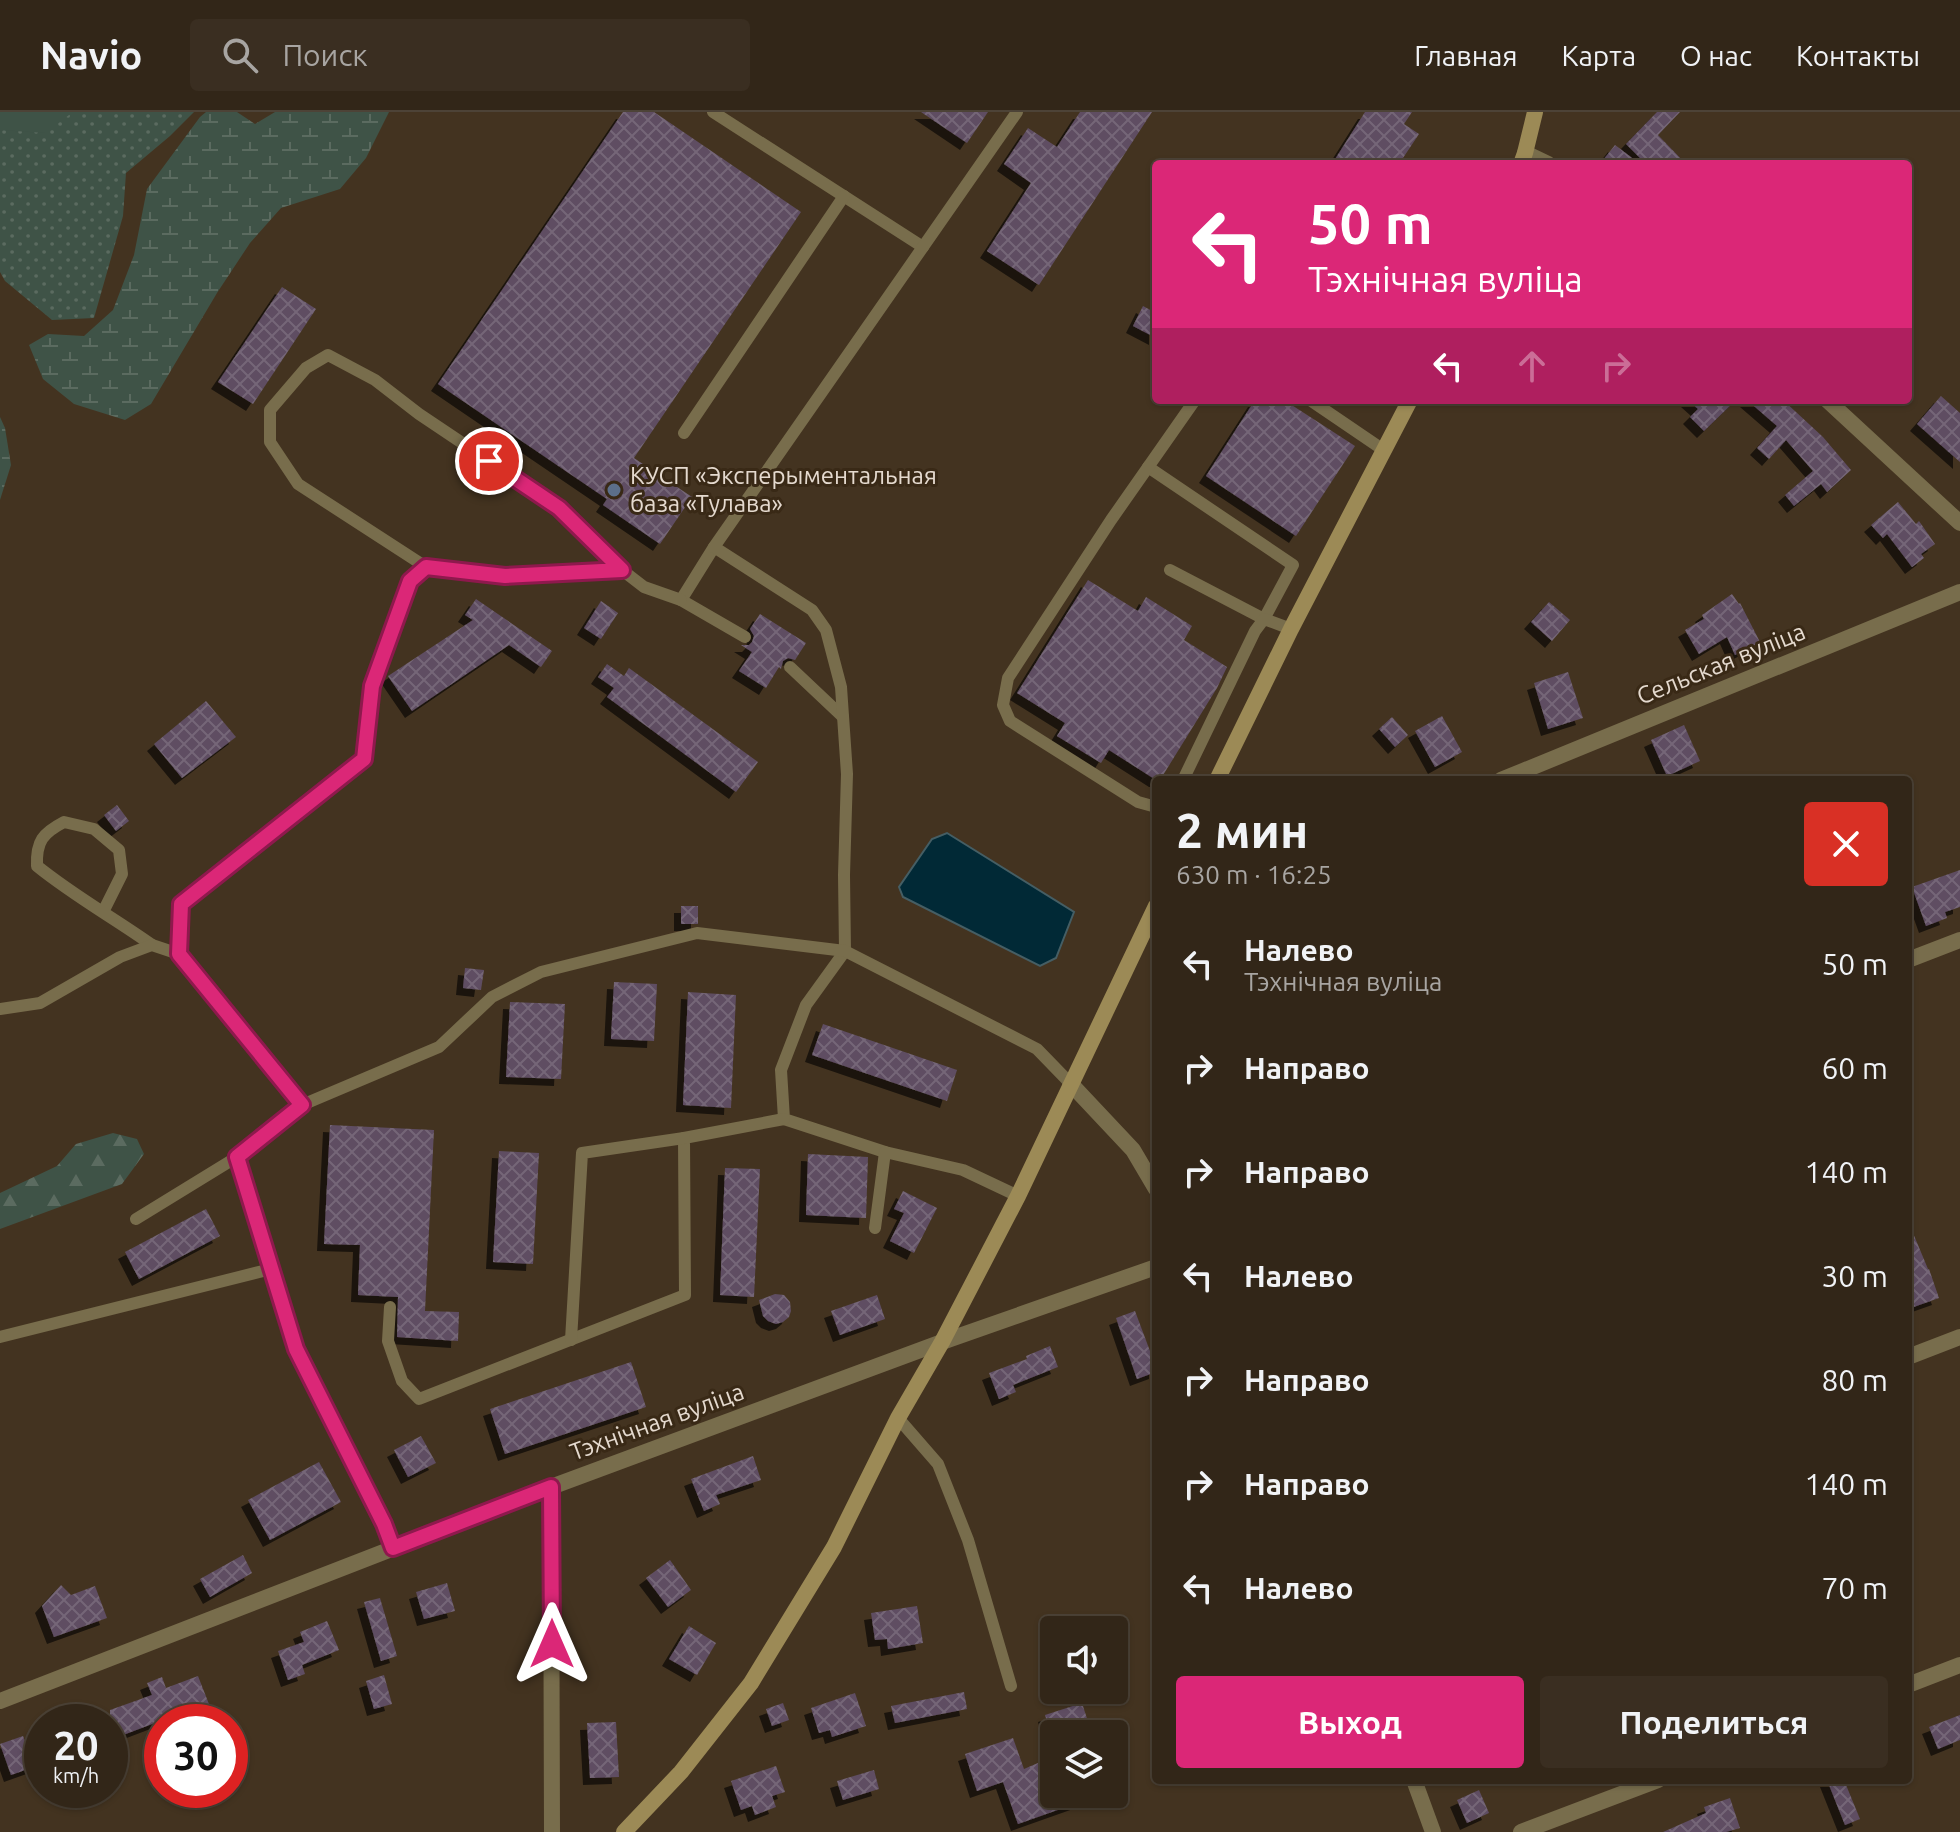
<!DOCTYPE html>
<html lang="ru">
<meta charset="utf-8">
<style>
body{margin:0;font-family:Ubuntu,sans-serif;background:#3a2e21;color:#f1f3f6;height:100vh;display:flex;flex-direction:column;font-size:30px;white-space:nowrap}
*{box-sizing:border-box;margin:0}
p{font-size:26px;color:#a8a5a2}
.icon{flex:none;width:44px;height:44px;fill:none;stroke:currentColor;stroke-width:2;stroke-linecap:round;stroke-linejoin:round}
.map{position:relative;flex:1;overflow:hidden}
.sheet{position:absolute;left:1152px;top:664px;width:760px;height:1008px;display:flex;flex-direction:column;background:#322618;border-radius:8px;box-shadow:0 2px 6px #0004,0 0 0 2px #4d4337}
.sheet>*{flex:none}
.hud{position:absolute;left:1152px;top:48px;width:760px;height:244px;border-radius:8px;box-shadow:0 2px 6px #0004,0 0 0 2px #4d4337;background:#db2777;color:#fff;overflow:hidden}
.buttons{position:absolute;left:1040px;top:1504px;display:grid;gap:16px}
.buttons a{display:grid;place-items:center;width:88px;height:88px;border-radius:8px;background:#322618;box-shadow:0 2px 6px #0004,0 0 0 2px #4d4337;font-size:40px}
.speed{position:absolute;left:24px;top:1592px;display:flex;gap:16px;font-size:40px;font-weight:700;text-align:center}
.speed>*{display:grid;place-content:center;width:104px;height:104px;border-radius:50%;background:#322618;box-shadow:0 2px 6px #0004,0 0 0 2px #4d4337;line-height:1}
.speed small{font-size:20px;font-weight:400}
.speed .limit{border:12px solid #d22;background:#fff;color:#111}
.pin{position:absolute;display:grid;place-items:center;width:68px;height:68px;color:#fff;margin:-34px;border:4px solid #fff;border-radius:50%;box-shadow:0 2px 8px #0007}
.me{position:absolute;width:88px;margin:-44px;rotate:0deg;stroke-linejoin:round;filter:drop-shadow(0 0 6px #0008)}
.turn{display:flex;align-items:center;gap:28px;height:168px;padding:0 24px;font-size:36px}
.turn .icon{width:104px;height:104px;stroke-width:2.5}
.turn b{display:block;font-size:56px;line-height:68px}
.lanes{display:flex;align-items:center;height:76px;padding:0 24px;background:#0003;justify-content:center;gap:40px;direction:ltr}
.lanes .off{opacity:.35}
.round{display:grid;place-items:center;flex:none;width:84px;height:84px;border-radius:8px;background:#3a2e21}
.head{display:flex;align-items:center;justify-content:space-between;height:136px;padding:0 24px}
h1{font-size:48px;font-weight:700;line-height:60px}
.button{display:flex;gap:16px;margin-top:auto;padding:16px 24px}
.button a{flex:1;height:92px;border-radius:8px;background:#db2777;color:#fff;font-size:32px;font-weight:700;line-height:92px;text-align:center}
.button a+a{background:#3a2e21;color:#f1f3f6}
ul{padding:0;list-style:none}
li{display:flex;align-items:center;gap:24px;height:104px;padding:0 24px}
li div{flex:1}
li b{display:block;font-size:30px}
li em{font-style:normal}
header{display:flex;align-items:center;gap:48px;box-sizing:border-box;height:112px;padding:0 40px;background:#322618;border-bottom:2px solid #4d4337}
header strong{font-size:38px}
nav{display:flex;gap:44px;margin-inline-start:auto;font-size:28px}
.search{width:560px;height:72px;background:#3a2e21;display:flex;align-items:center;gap:20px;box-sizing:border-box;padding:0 28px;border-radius:8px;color:#a8a5a2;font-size:30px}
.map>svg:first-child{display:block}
.grass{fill:url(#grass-dots)}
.forest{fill:url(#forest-firs)}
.wetland{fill:url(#wetland-marsh)}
.garden{fill:#3f5347}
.water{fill:#012936;stroke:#455e64;stroke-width:2}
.building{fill:url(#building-cross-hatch);filter:url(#shadow)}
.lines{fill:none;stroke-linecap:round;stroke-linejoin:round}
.lane{stroke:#786d4c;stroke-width:12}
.street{stroke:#786d4c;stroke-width:16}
.secondary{stroke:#9c8a56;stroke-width:16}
.route-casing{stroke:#8e194d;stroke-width:20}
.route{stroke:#db2777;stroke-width:14}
.service-dot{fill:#5c6f8a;stroke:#392916;stroke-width:3}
.labels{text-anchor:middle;stroke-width:6;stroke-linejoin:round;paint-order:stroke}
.poi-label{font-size:24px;fill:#e5dacf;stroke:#392916;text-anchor:start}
.street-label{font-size:24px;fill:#e5dacf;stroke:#392916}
</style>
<header>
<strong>Navio</strong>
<div class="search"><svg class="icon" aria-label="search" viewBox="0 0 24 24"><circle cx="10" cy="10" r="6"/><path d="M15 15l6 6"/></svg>Поиск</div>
<nav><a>Главная</a><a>Карта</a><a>О нас</a><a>Контакты</a></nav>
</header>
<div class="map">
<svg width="1960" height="1720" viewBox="0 0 1960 1720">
<defs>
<pattern id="grass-dots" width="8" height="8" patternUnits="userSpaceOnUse" patternTransform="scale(2)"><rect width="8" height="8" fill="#3f5347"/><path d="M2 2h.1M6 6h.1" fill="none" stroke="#5b6b60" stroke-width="1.8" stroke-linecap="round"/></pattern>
<pattern id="forest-firs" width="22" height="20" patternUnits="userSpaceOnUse" patternTransform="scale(2)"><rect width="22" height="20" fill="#3f5347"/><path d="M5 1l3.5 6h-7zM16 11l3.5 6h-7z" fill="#5b6b60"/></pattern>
<pattern id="wetland-marsh" width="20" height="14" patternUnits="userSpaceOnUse" patternTransform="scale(2)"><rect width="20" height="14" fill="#3f5347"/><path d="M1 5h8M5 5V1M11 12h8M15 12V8" fill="none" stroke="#5b6b60"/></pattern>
<pattern id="building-cross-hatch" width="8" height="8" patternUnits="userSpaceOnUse" patternTransform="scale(2)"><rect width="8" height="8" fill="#5e4d62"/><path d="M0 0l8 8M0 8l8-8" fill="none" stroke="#756677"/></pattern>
<filter id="shadow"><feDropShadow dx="-7" dy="7" stdDeviation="0" flood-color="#0009"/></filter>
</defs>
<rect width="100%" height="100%" fill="#433320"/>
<path class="grass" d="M34,0H194L170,24L126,61L123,104L94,206L52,208L5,169L0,160V10Z"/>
<path class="forest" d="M113,1021L137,1027L144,1042L122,1072L0,1117V1081L57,1054L76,1032Z"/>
<g class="wetland">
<path d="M206,0H237L255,12L275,0H389L366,46L340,77L281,96L250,131L217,181L151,292L125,308L74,292L43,267L29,233L48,222L84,224L113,198L134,143L147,77L200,5Z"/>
<path d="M0,305L5,316L11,353L0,388Z"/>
</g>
<path class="garden" d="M0,0H73L45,21L0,18Z"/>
<path class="water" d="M947,721L1074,800L1056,846L1040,854L903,785L899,775L932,727Z"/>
<g class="building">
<path d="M623,0H654L801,100L634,346L692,385L660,432L603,393L607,387L438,272Z"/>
<path d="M921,0H988L967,31Z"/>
<path d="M1080,0H1152L1039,173L987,139L1031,71L1004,52L1028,16L1057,35Z"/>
<path d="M1365,0H1412L1404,12L1419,22L1399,52H1332Z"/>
<path d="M1657,0H1680L1658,23L1686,52H1646L1626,32Z"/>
<path d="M1615,33L1640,52H1600Z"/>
<path d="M282,175L316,197L253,292L218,270Z"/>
<path d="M1143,194L1156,201V226L1133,214Z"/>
<path d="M1941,284L1960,301V350L1917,312Z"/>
<path d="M1255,288H1284L1355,334L1296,424L1206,364Z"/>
<path d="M1688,288H1736L1704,319L1690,305L1698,297Z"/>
<path d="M1747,288H1783L1823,325L1851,358L1827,380L1821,372L1794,394L1785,383L1813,359L1786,328L1769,347L1757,336L1777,314Z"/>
<path d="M1898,390L1916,412L1919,409L1935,432L1921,442L1924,446L1912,455L1887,422L1883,426L1871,413Z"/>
<path d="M1088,468L1138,499L1146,485L1192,514L1184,528L1227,555L1217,576L1160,668H1156L1109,638L1101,651L1057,624L1065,611L1017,581Z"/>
<path d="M1732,482L1739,492L1740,491L1760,530L1735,543L1727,525L1699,542L1685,518L1704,507L1702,503Z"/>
<path d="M476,487L552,539L541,555L509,533L412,599L388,564L473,508L465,503Z"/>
<path d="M601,489L618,501L601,527L584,516Z"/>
<path d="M1549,490L1570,508L1552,529L1531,510Z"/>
<path d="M760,502L806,531L795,548L788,546L783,549L781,557L779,555L766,576L739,559L752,540L741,533H749L752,530L754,524L750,517Z"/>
<path d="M607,552L624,564L629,556L758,650L736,680L607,585L614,576L598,565Z"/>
<path d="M1568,560L1583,606L1548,617L1534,571Z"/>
<path d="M206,589L236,625L182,666L154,632Z"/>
<path d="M1442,604L1462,640L1435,655L1415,619Z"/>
<path d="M1392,605L1408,623L1395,635L1379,617Z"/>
<path d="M1684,613L1700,649L1667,664L1651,628Z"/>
<path d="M117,693L129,709L116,719L104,703Z"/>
<path d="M1960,758V795L1945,800L1947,806L1926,814L1912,775Z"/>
<rect x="681" y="794" width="17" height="18"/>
<path d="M465,856L484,858L481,878L463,876Z"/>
<path d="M614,870L657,872L654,929L611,927Z"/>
<path d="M688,880L736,883L731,996L683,993Z"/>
<path d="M510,890L565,892L561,967L506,965Z"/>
<path d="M823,912L957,958L947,989L812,943Z"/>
<path d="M330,1013L434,1018L425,1199L459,1200L458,1229L397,1225L398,1185L358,1183L360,1133L324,1132Z"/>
<path d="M499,1039L539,1041L533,1152L493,1150Z"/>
<path d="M808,1042L868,1045L866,1106L806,1103Z"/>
<path d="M725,1056L760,1057L754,1185L720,1183Z"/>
<path d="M903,1079L937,1096L914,1141L890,1129L904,1101L894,1097Z"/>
<path d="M206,1097L220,1124L139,1167L125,1140Z"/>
<path d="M1908,1109L1928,1157H1929L1939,1186L1908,1197Z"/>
<path d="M775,1182L784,1183L790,1190L791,1199L789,1205L783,1210L776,1212L768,1209L763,1204L759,1188Z"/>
<path d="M877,1183L885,1207L840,1223L831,1199Z"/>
<path d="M1135,1199L1156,1255V1260L1137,1267L1116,1206Z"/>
<path d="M1050,1234L1058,1255L1013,1273L1016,1280L999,1287L989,1261L1027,1247L1026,1244Z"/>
<path d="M631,1250L646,1295L505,1342L490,1297Z"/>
<path d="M421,1324L436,1351L408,1365L394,1338Z"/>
<path d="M753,1344L761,1368L716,1383L720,1392L704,1399L691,1367Z"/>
<path d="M319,1350L341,1390L270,1428L248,1388Z"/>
<path d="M243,1443L252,1461L210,1485L200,1467Z"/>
<path d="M670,1448L691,1478L668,1495L646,1466Z"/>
<path d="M447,1471L455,1499L424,1507L416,1480Z"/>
<path d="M61,1473L71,1483L95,1474L107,1506L54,1525L42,1494Z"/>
<path d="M380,1486L397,1544L381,1549L364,1490Z"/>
<path d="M917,1494L923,1531L888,1537L887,1527L875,1528L871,1501Z"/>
<path d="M327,1509L339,1538L302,1553L305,1562L288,1568L278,1539L304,1530L300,1520Z"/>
<path d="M689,1514L716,1531L697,1563L669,1547Z"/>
<path d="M384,1563L392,1592L374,1597L366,1569Z"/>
<path d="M198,1564L216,1610L160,1609L110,1628V1598L152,1583L147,1571L162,1565L166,1576Z"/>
<path d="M964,1580L967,1597L895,1611L891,1594Z"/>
<path d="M855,1581L866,1614L832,1625L830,1618L819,1621L811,1596Z"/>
<path d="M783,1591L789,1608L772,1614L766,1597Z"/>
<path d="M1082,1591L1092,1622H1051L1045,1603Z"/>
<path d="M1960,1603V1628L1938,1637L1929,1615Z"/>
<path d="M616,1610L619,1665L590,1666L587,1611Z"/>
<path d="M23,1624L28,1636L42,1630V1652L11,1663L0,1632Z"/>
<path d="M1013,1626L1024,1657L1054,1644V1682H1097V1684L1018,1712L1003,1670L977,1679L965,1642Z"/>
<path d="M776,1654L785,1680L772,1684L776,1695L755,1703L752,1694L741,1698L731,1669Z"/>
<path d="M874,1658L879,1677L843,1688L837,1669Z"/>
<path d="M1827,1668H1844L1860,1707L1845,1713Z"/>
<path d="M1479,1678L1489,1701L1467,1711L1457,1688Z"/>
<path d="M1730,1686L1740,1716L1726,1720H1663L1706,1701L1704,1695Z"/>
</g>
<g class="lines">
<g class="lane">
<path d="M713,0L923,135"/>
<path d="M1310,288L1385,339"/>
<path d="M684,321L844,84"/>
<path d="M1148,355L1293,453L1264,507L1170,458"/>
<path d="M714,435L681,488L745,525"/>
<path d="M622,458L505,464L426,455L298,372L270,330V298L306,256L328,243L375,268L419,302L559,396L622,458L644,475L681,488"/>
<path d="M790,555L843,605"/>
<path d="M1183,668L1255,519L1264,507L1291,517"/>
<path d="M1156,695L1138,690L1010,609L1003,593L1008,566L1111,408L1195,288"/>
<path d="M103,800L122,762L119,738L94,717L64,710C43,721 36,729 37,754C74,784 114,806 152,833"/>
<path d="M179,842L181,792L364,647L372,574L410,469L426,455"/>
<path d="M0,897L40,891L120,845L152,833L179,842L302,993"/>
<path d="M885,1040L784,1007L781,958L806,893L845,839L844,763L847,662L841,575L826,518L812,498L714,435L1017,0"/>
<path d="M237,1045L296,1237L384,1412L393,1436"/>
<path d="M136,1107L237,1045L302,993L439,935L492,885L541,860L697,821L845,839L1037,937L1070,971"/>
<path d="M875,1116L885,1040L963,1058L1018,1084"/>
<path d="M390,1195L388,1229L402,1269L419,1287L685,1183L684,1026L784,1007"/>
<path d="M0,1225L271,1157"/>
<path d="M571,1228L582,1041L684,1026"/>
<path d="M898,1306L938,1352L968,1428L1011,1574"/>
</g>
<g class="street">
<path d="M1525,41L1548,52"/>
<path d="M1827,288L1960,411"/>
<path d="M1501,668L1960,480"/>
<path d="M1908,848L1960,828"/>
<path d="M1070,971L1133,1038L1156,1077"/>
<path d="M1908,1245L1960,1225"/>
<path d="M551,1375L552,1720"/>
<path d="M1908,1573L1960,1553"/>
<path d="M0,1589L551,1375L942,1230L1156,1155"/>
<path d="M1414,1668L1433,1720"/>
<path d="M1521,1720L1658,1668"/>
</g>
<g class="secondary">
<path d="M1521,52L1525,41L1535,0"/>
<path d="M1217,668L1291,517L1410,288"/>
<path d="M624,1720L681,1660L751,1571L834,1435L898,1306L942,1230L1018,1084L1156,794"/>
</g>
</g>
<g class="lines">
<defs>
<path id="route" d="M489,349L559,396L622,458L505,464L426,455L410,469L372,574L364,647L181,792L179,842L302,993L237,1045L296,1237L384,1412L393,1436L551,1375L552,1532"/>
</defs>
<use href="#route" class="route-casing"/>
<use href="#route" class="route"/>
</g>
<circle class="service-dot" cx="614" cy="378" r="8"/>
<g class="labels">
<g class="poi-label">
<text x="630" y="372">КУСП «Эксперыментальная<tspan x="630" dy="28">база «Тулава»</tspan></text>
</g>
<g class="street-label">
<text transform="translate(1721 552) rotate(-22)" y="8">Сельская вуліца</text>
<text transform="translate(657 1310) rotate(-20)" y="8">Тэхнічная вуліца</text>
</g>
</g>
</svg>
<div class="buttons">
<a><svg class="icon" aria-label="sound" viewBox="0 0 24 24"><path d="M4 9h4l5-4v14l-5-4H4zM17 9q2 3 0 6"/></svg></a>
<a><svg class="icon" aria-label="layers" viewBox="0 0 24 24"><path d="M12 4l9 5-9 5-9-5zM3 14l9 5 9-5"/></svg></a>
</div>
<div class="speed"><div>20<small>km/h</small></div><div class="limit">30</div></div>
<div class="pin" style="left:489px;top:349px;background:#d93025"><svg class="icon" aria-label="arrive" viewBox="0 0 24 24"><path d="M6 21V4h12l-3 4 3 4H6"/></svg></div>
<svg class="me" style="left:552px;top:1532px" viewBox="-20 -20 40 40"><path d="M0-17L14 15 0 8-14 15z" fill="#db2777" stroke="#fff" stroke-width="4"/></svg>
<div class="hud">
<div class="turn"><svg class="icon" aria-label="left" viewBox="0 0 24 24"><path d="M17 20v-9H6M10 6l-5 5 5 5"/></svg><div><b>50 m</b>Тэхнічная вуліца</div></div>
<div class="lanes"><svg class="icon" aria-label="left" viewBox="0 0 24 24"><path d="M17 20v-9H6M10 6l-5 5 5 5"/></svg><svg class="icon off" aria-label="ahead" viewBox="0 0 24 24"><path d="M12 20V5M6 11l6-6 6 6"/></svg><svg class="icon off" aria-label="right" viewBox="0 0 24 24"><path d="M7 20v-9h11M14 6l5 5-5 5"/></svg></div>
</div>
<section class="sheet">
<div class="head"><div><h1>2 мин</h1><p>630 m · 16:25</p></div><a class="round" style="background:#d93025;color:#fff"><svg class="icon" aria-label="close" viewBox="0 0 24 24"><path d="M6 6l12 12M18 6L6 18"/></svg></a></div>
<ul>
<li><svg class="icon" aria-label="left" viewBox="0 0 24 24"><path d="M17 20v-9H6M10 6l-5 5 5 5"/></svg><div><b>Налево</b><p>Тэхнічная вуліца</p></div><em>50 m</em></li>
<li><svg class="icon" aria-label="right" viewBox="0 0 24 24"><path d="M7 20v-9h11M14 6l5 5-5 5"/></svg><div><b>Направо</b></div><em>60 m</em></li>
<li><svg class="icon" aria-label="right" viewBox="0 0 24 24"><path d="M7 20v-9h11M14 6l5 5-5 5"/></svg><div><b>Направо</b></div><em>140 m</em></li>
<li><svg class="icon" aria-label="left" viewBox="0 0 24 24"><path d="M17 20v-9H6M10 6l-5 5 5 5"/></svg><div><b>Налево</b></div><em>30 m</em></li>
<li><svg class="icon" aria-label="right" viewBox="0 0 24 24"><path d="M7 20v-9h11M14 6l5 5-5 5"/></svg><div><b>Направо</b></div><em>80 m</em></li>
<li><svg class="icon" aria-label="right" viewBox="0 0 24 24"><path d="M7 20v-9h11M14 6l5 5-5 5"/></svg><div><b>Направо</b></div><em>140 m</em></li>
<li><svg class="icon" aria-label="left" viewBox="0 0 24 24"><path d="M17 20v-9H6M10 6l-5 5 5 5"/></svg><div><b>Налево</b></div><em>70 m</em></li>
</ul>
<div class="button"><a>Выход</a><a>Поделиться</a></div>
</section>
</div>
